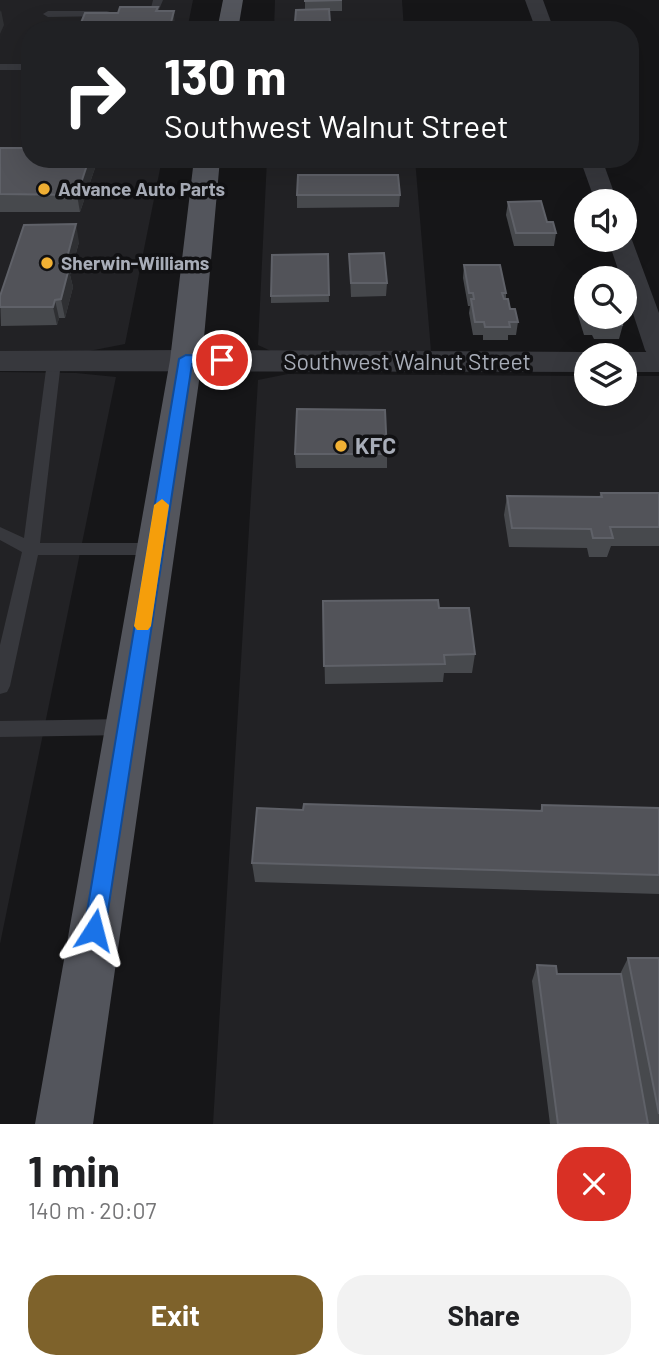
<!DOCTYPE html>
<meta charset="utf-8">
<style>
body{margin:0;font-family:Barlow,sans-serif;background:#f2f2f2;color:#202124;height:100vh;display:flex;flex-direction:column;font-size:26px;white-space:nowrap}
*{box-sizing:border-box;margin:0}
p{font-size:23px;color:#757577}
.icon{flex:none;width:38px;height:38px;fill:none;stroke:currentColor;stroke-width:2;stroke-linecap:round;stroke-linejoin:round}
.map{position:relative;height:1124px;overflow:hidden}
.side{display:flex;flex-direction:column;background:#fff;flex:1}
.side>*{flex:none}
.banner{position:absolute;left:21px;top:21px;width:618px;height:147px;border-radius:28px;box-shadow:0 7px 28px #0002;background:#202124;color:#fff;overflow:hidden}
.controls{position:absolute;left:574px;top:189px;display:grid;gap:14px}
.controls a{display:grid;place-items:center;width:63px;height:63px;border-radius:50%;background:#fff;box-shadow:0 7px 28px #0002;font-size:35px}
.pin{position:absolute;display:grid;place-items:center;width:60px;height:60px;color:#fff;margin:-30px;border:4px solid #fff;border-radius:50%;box-shadow:0 2px 7px #0007}
.me{position:absolute;width:77px;margin:-38px;rotate:9deg;stroke-linejoin:round;filter:drop-shadow(0 0 5px #0008)}
.turn{display:flex;align-items:center;gap:24px;height:147px;padding:0 28px;font-size:32px}
.turn .icon{width:91px;height:91px;stroke-width:2.5}
.turn b{display:block;font-size:49px;line-height:60px}
.round{display:grid;place-items:center;flex:none;width:74px;height:74px;border-radius:28px;background:#f2f2f2}
.overview{display:flex;align-items:center;justify-content:space-between;height:119px;padding:0 28px}
h1{font-size:42px;font-weight:700;line-height:52px}
.action{display:flex;gap:14px;margin-top:auto;padding:14px 28px}
.action a{flex:1;height:80px;border-radius:28px;background:#7e622b;color:#fff;font-size:28px;font-weight:700;line-height:80px;text-align:center}
.action a+a{background:#f2f2f2;color:#202124}
.map>svg:first-child{display:block}
.built{fill:#222225}
.lines{fill:none;stroke-linecap:round;stroke-linejoin:round}
.service{fill:#37383d;fill-rule:evenodd}
.minor{fill:#37383d;fill-rule:evenodd}
.tertiary{fill:#37383d;fill-rule:evenodd}
.primary{fill:#53555c;fill-rule:evenodd}
.wall{fill:#47494d}
.shaded-wall{fill:#2f3033}
.building{fill:#525359;stroke:#5f6168;stroke-width:2}
.route{fill:#1a73e8;stroke:#114b97;stroke-width:2}
.slow{fill:#f59e0b}
.poi-dot{fill:#f2b134;stroke:#111113;stroke-width:2.5}
.labels{text-anchor:middle;stroke-width:7;stroke-linejoin:round;paint-order:stroke}
.far-poi-label{font-size:19px;font-weight:bold;fill:#a8adb8;stroke:#111113;text-anchor:start}
.street-label{font-size:23px;fill:#a8adb8;stroke:#111113}
.poi-label{font-size:23px;font-weight:bold;fill:#a8adb8;stroke:#111113;text-anchor:start}
</style>
<div class="map">
<svg width="659" height="1124" viewBox="0 0 659 1124">
<rect width="100%" height="100%" fill="#161618"/>
<g class="built">
<path d="M0,0H193L187,30H30V159H162L125,344L89,351H0Z"/>
<path d="M275,0H402L404,30H274Z"/>
<path d="M267,159H415L431,351L273,352L258,345Z"/>
<path d="M0,372L76,373L116,377L0,944Z"/>
<path d="M288,374L586,376V394H625V376H659V1124H213L258,380Z"/>
</g>
<g class="lines">
<g class="service">
<path d="M153,0H163L158,12L135,17L130,14L151,8Z"/>
<path d="M107,11L110,12V16L48,17L43,14L48,11Z"/>
<rect x="0" y="64" width="30" height="6"/>
<path d="M124,159L287,162V159H299L298,162L376,161L382,164L376,167L207,168L202,165H137Z"/>
<path d="M54,358L61,362L40,543H155L161,545L164,549L161,553L155,555H38L10,686L7,692L0,694V645L22,552L0,540V527L24,538L47,362Z"/>
<path d="M126,719L133,721L136,727L133,733L126,735L0,737V721Z"/>
</g>
<g class="minor">
<path d="M525,0H543L554,30H536Z"/>
<path d="M580,159H602L617,201H595Z"/>
<path d="M625,234L632,240L659,313V358L649,356L645,350L625,289V278H621L608,240H625Z"/>
</g>
<g class="tertiary">
<path d="M186,350L586,352L597,355H586V372L0,371V351Z"/>
<path d="M625,352H659V372H625V355H614Z"/>
</g>
<g class="primary">
<path d="M223,0H243L238,30H217Z"/>
<path d="M194,159H220L202,360L93,1124H35L170,360Z"/>
</g>
</g>
<g class="wall">
<path d="M305,0H342V11H329L330,23L396,30H296V10H305Z"/>
<path d="M0,148L96,165L80,212H0Z"/>
<path d="M297,195H400L399,207L297,208Z"/>
<path d="M508,202L547,222L556,233L554,246H514L506,215Z"/>
<path d="M79,242L70,275L73,287L65,318H59L57,325L1,326L0,296Z"/>
<path d="M328,254L329,302L271,303V296Z"/>
<path d="M349,254L387,283L386,296L351,297Z"/>
<path d="M464,265L506,293V299L518,322L516,335H508V340H483V335H473L469,313L470,306H468L463,278Z"/>
<path d="M579,298H586V317L624,321L619,339H594L592,335H584L577,312Z"/>
<path d="M295,454H387V468H296Z"/>
<path d="M601,493H659V546H611L607,557H589L587,548L509,547L504,515L507,496L599,497Z"/>
<path d="M323,601L439,608L475,654L472,673H444L443,682L325,684Z"/>
<path d="M542,805L659,808V894L255,882L252,863L303,810L540,811Z"/>
<path d="M628,958H659V1124H550L532,981L537,965L557,974H620Z"/>
</g>
<g class="shaded-wall">
<path d="M1,10L4,25L0,34V12Z"/>
<path d="M174,11L175,30H169Z"/>
<path d="M89,159H95L96,165L80,212L77,195Z"/>
<path d="M76,224L79,242L70,275L73,287L65,318L61,299L64,269Z"/>
<path d="M55,300L59,318L57,325L53,307Z"/>
</g>
<g class="building">
<path d="M305,0H342L305,1Z"/>
<path d="M120,7H158L156,11H174L169,30H78L85,13H118Z"/>
<path d="M329,9L330,22H295L296,10Z"/>
<path d="M328,23L395,24L396,30H328Z"/>
<path d="M0,148H30V159H89L77,195L0,194Z"/>
<path d="M298,175H398L400,195H297Z"/>
<path d="M541,201L547,222H553L556,233H516L508,202Z"/>
<path d="M76,224L64,269L69,268L61,299L55,300L53,307H0V296L24,225Z"/>
<path d="M384,253L387,283H351L349,254Z"/>
<path d="M328,254L329,295L271,296L272,255Z"/>
<path d="M464,265H500L506,293H502L504,299H508L510,309H515L518,322H509L510,327H485L484,322H475L471,299H474L473,293H469Z"/>
<path d="M579,298H586V317H622L624,321H621L622,325L596,326L595,321L587,322Z"/>
<path d="M297,409L385,410L387,454H295Z"/>
<path d="M601,493H659V527H610L613,538H593L591,529L512,528L507,496L602,497Z"/>
<path d="M438,600L439,608H469L475,654L444,655L445,664L324,666L323,601Z"/>
<path d="M304,804L542,811V805L659,808V875L252,863L257,808L303,810Z"/>
<path d="M628,958H659V1114Z"/>
<path d="M537,965L556,966L557,974H621L648,1124H558Z"/>
</g>
<path class="route" d="M186,355L222,356L228,360L222,364H192L105,930L102,937L94,940L87,937L84,930L179,359Z"/>
<path class="slow" d="M162,499L169,505L151,626L148,630H137L134,626L154,505Z"/>
<g class="poi-dot">
<circle cx="44" cy="189" r="7"/>
<circle cx="47" cy="263" r="7"/>
<circle cx="341" cy="446" r="7"/>
</g>
<g class="labels">
<g class="far-poi-label">
<text x="58" y="196">Advance Auto Parts</text>
<text x="61" y="270">Sherwin-Williams</text>
</g>
<g class="street-label">
<text x="407" y="370">Southwest Walnut Street</text>
</g>
<g class="poi-label">
<text x="355" y="454">KFC</text>
</g>
</g>
</svg>
<div class="controls">
<a><svg class="icon" aria-label="sound" viewBox="0 0 24 24"><path d="M4 9h4l5-4v14l-5-4H4zM17 9q2 3 0 6"/></svg></a>
<a><svg class="icon" aria-label="search" viewBox="0 0 24 24"><circle cx="10" cy="10" r="6"/><path d="M15 15l6 6"/></svg></a>
<a><svg class="icon" aria-label="layers" viewBox="0 0 24 24"><path d="M12 4l9 5-9 5-9-5zM3 14l9 5 9-5"/></svg></a>
</div>
<div class="pin" style="left:222px;top:360px;background:#d93025"><svg class="icon" aria-label="arrive" viewBox="0 0 24 24"><path d="M6 21V4h12l-3 4 3 4H6"/></svg></div>
<svg class="me" style="left:94px;top:930px" viewBox="-20 -20 40 40"><path d="M0-17L14 15 0 8-14 15z" fill="#1a73e8" stroke="#fff" stroke-width="4"/></svg>
<div class="banner">
<div class="turn"><svg class="icon" aria-label="right" viewBox="0 0 24 24"><path d="M7 20v-9h11M14 6l5 5-5 5"/></svg><div><b>130 m</b>Southwest Walnut Street</div></div>
</div>
</div>
<section class="side">
<div class="overview"><div><h1>1 min</h1><p>140 m · 20:07</p></div><a class="round" style="background:#d93025;color:#fff"><svg class="icon" aria-label="close" viewBox="0 0 24 24"><path d="M6 6l12 12M18 6L6 18"/></svg></a></div>
<div class="action"><a>Exit</a><a>Share</a></div>
</section>
